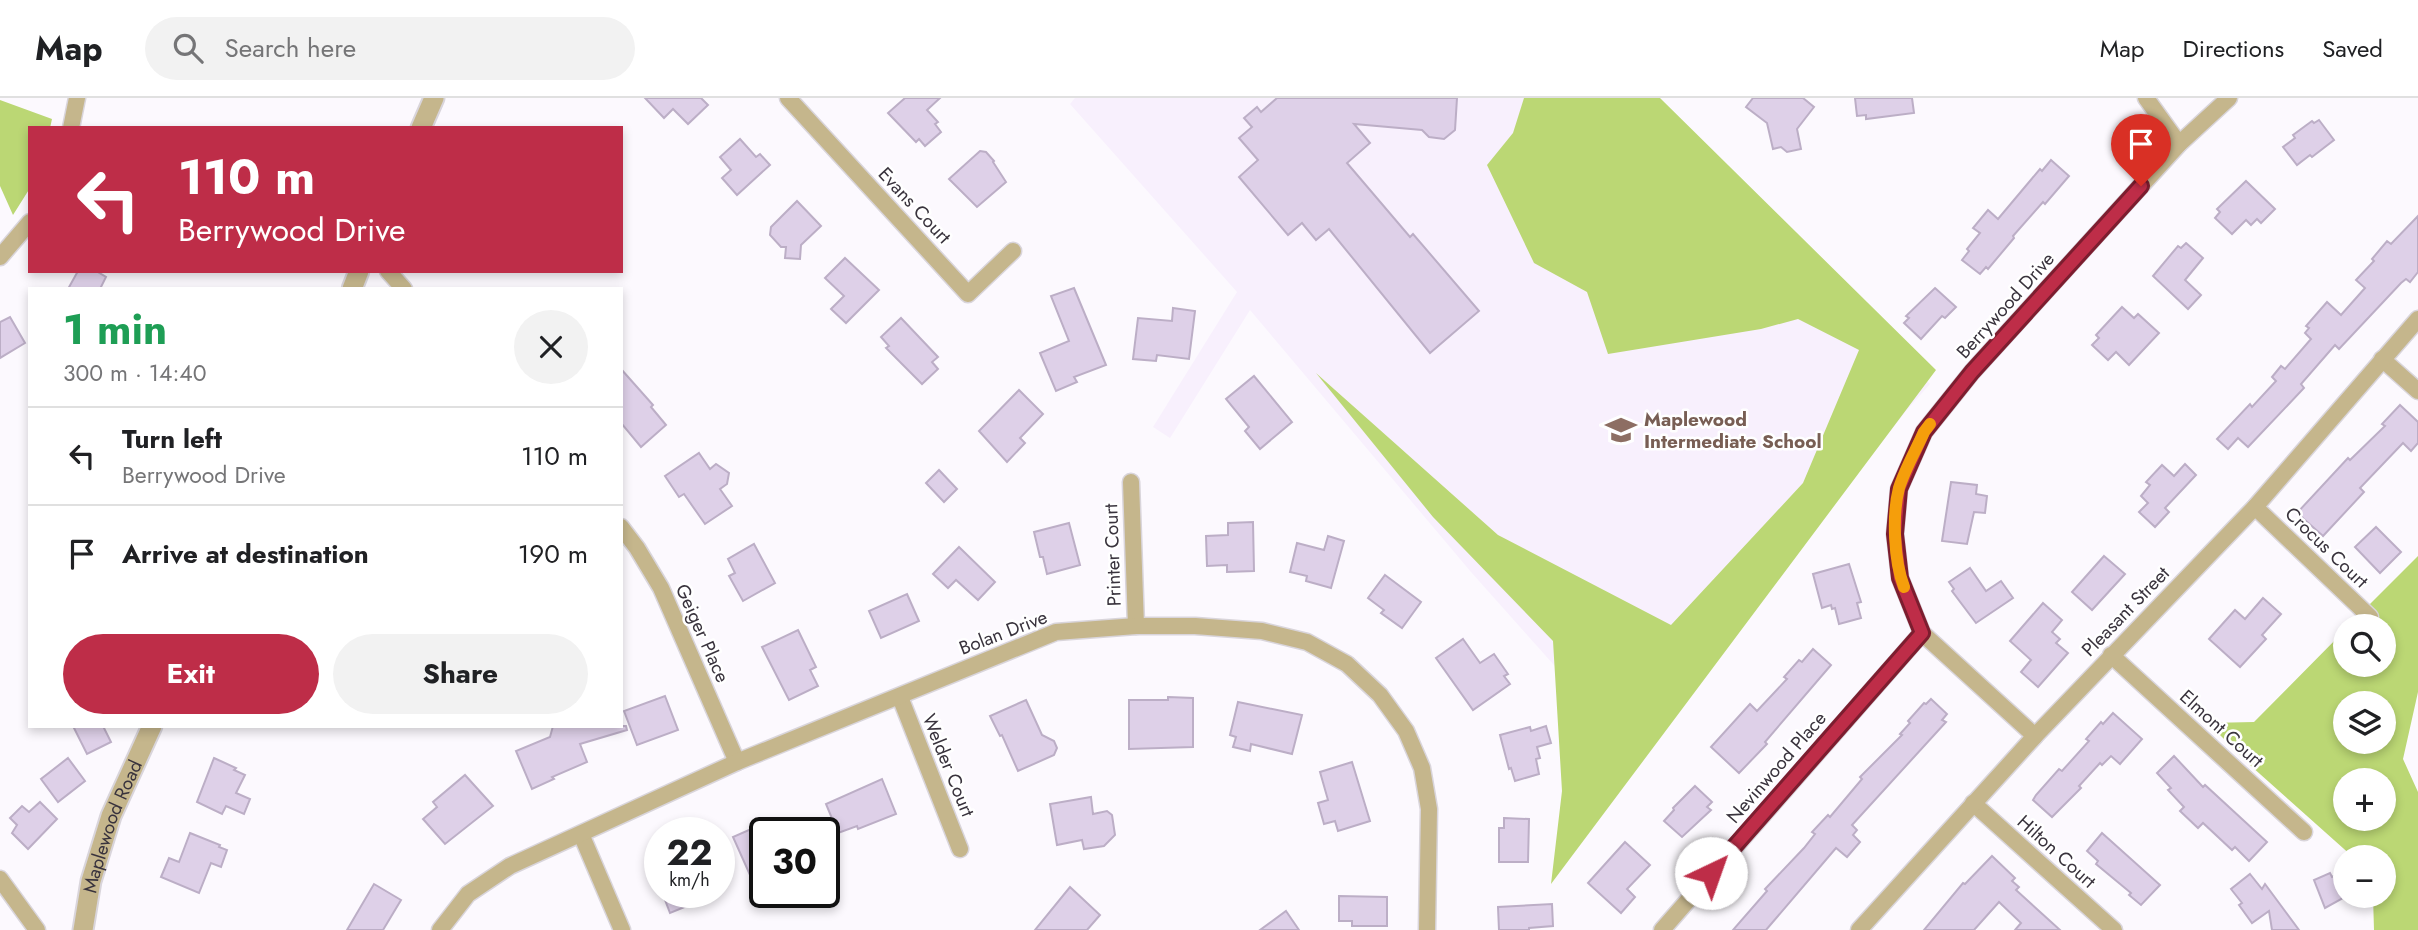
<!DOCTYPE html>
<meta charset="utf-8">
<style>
body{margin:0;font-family:Jost,sans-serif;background:#f2f2f2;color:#202124;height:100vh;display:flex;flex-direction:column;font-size:26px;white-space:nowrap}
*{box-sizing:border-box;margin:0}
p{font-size:23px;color:#757577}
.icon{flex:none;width:38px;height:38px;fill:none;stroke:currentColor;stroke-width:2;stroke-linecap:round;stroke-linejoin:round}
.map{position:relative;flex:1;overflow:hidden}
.side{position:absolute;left:28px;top:189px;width:595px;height:441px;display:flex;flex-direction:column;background:#fff;border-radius:0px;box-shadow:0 4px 10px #0003}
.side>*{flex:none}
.banner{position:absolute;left:28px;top:28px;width:595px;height:147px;border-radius:0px;box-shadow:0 4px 10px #0003;background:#be2d48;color:#fff;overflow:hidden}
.tools{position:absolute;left:2333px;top:516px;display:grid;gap:14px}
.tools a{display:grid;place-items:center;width:63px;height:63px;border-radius:50%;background:#fff;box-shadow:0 4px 10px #0003;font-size:35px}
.speed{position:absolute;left:644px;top:719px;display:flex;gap:14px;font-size:35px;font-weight:700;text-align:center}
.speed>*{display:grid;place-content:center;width:91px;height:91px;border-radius:50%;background:#fff;box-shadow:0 4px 10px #0003;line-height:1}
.speed small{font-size:18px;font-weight:400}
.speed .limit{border:4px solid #111;border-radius:10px;background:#fff;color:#111}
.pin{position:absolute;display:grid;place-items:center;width:60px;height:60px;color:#fff;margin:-72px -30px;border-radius:50% 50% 50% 0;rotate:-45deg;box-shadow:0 0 7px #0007}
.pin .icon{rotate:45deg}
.me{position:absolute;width:77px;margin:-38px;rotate:42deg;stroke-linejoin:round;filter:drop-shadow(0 0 5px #0008)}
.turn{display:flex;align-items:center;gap:24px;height:147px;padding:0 35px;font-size:32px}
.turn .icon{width:91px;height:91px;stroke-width:2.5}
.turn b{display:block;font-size:49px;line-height:60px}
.round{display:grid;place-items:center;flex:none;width:74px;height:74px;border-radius:37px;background:#f2f2f2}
.overview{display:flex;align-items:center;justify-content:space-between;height:119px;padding:0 35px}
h1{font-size:42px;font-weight:700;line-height:52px;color:#1e9e55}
.cta{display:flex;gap:14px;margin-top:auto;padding:14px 35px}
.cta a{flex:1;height:80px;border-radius:42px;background:#be2d48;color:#fff;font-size:28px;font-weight:700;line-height:80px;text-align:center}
.cta a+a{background:#f2f2f2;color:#202124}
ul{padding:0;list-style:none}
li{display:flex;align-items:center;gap:21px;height:98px;padding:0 35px;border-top:2px solid #e0e0e0}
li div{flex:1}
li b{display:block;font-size:26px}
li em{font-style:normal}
header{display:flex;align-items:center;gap:42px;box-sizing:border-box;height:98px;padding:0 35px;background:#fff;border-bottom:2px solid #e0e0e0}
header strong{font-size:33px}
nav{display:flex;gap:38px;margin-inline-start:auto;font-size:24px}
.search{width:490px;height:63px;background:#f2f2f2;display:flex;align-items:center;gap:18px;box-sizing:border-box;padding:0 24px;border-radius:38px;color:#757577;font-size:26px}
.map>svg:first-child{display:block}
.built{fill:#f8f0fd}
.forest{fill:#bbd774;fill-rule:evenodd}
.building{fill:#ded0e8;stroke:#bcaec6;stroke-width:2}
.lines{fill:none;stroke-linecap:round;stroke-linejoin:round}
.minor-casing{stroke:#d9d5db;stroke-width:19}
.tertiary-casing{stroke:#d9d5db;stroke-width:23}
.minor{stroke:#c5b68c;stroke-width:16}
.tertiary{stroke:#c5b68c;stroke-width:19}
.route-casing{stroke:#7c1d2f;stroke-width:18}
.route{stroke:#be2d48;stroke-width:12}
.slow{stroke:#f59e0b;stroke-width:12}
.labels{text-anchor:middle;stroke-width:5;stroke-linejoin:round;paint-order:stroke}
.street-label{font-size:19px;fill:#39333d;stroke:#fff}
.education-label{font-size:19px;font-weight:bold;fill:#785e54;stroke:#fff;text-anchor:start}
</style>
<header>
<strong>Map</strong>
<div class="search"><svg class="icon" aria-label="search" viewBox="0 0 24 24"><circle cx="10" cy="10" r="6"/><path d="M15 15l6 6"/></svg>Search here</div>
<nav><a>Map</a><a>Directions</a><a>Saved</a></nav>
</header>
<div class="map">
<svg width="2418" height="832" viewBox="0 0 2418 832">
<rect width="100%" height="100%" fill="#fcf9fe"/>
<path class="built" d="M1075,0H1657L1930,286L1906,313L1637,660L1471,474L1250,212L1170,340L1153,329L1237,194L1070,6Z"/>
<g class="forest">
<path d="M1524,0H1660L1936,272L1551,786L1562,693L1553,543L1433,419L1316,275L1498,437L1671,527L1803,385L1859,252L1798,221L1761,231L1608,256L1587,194L1534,165L1487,67L1513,35Z"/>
<path d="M0,2L52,21L50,30H30V90L13,117L0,88Z"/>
<path d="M2418,458V594L2403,661L2418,694V832H2374L2373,798H2384V760L2353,759L2251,668L2208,625L2254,624L2345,532V567H2384V528H2348ZM2345,606H2384V644H2345ZM2345,682H2384V721H2345Z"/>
</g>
<g class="building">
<path d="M645,0H701L708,7L688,26L673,11L664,20Z"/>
<path d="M905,0H940L927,12L938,24L935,26L941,34L925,48L919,41L916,44L888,15Z"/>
<path d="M1277,0H1457L1455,32L1444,41L1429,39L1422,32L1354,26L1370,45L1347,65L1410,139L1413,136L1479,213L1430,255L1329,131L1316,142L1302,125L1288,137L1239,79L1258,62L1239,40L1252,29L1244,20L1257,9L1261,14Z"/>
<path d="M1753,0H1803L1814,9L1797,31L1801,51L1787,54L1781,49L1773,51L1767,25L1746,9Z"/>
<path d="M1855,0H1912L1914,15L1866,21V17L1857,18Z"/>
<path d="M2319,22L2334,42L2312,59L2310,57L2297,67L2283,49L2295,40L2293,37L2312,23L2314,25Z"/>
<path d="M740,41L756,59L760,56L770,67L737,97L722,80L731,72L720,59Z"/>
<path d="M980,53L986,54L994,63L993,64L1006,84L977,109L949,81Z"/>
<path d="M2051,62L2069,78L2045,106L2043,104L2013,138L2014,140L1988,171L1986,169L1980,176L1962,162L1969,153L1967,151L1980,135L1973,130L1988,112L1998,121L2040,71L2042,73Z"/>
<path d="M2246,83L2275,111L2261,125L2257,121L2251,127L2246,122L2232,136L2215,120L2220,114L2217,111Z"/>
<path d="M797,103L821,128L801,147L800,161L785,160L786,149H781L770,137L771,129Z"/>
<path d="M2418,118V174L2410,184L2406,181L2401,185L2339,251L2335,247L2301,286L2304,290L2248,349L2238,340L2228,351L2217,341L2250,306L2252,309L2276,283L2272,279L2281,268L2285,271L2311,241L2305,235L2309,230L2306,228L2327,204L2341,217L2365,190L2356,182L2374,163L2372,161L2387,143L2391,146Z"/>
<path d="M2186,145L2203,160L2185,182L2201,197L2188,211L2153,178L2178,148L2181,150Z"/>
<path d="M845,160L879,192L846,225L831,211L844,198L825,180Z"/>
<path d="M78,173H96L106,179L100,191H68Z"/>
<path d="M1074,190L1106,267L1074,279L1077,284L1056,293L1040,255L1069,243L1051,198Z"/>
<path d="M1935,190L1956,209L1945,220L1942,218L1921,241L1904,225L1909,220L1906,218Z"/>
<path d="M2122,209L2134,220L2138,216L2159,235L2129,267L2116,254L2108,262L2092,247L2099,240L2096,237Z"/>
<path d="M1173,210L1195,213L1189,261L1157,257L1156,263L1133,261L1138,220L1172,223Z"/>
<path d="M10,219L25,245L0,260V224Z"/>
<path d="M901,220L938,259L932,264L938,271L922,286L886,250L889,248L881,239Z"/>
<path d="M621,271L653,307L651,309L666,327L641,349L621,325Z"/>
<path d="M1254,278L1292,324L1260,351L1245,333L1249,329L1226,301Z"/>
<path d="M1019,292L1043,316L1020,340L1025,345L1007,364L979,333Z"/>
<path d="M2400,307L2418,324V345L2411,353L2403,345L2360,390L2364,394L2323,438L2297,415L2348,360L2350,362L2385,328L2382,326Z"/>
<path d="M699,355L710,371L716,366L729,375L727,386L720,391L732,408L705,426L684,396L679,399L665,378Z"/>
<path d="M2185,366L2196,377L2165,410L2169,414L2155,429L2139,414L2148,405L2141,398L2150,387L2146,384L2162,367L2174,378Z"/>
<path d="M939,372L957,391L944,404L926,385Z"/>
<path d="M1951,384L1977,387L1976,396L1987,398L1985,415L1974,414L1967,446L1942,443Z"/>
<path d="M1253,424L1254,473L1227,474V467L1207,468L1206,438L1228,437V425Z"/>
<path d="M1069,425L1080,467L1047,476L1043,459H1040L1034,434Z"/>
<path d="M2376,429L2401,454L2380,475L2355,449Z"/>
<path d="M1328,438L1344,443L1331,490L1306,483L1307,478L1290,474L1297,445L1324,452Z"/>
<path d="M754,446L775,485L743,503L729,478L735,475L728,461Z"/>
<path d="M959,449L995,484L978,502L956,482L948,490L933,476Z"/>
<path d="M2104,458L2125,476L2092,512L2072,494Z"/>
<path d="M1849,466L1861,504L1857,505L1861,520L1839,526L1835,510L1832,511L1831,507L1822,510L1813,476Z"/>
<path d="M1970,470L1986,493L2001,483L2013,500L1976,525L1952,493L1954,491L1949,484Z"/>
<path d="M1385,477L1421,504L1402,530L1381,515L1384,512L1368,500Z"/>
<path d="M907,496L919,523L881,540L869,513Z"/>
<path d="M2263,500L2281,516L2262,537L2266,541L2240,569L2209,541L2235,512L2245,521Z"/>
<path d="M2043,505L2062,522L2052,534L2060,541L2056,545L2068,555L2038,589L2021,574L2031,562L2010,543Z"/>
<path d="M798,532L816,569L810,572L818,588L789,602L762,549Z"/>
<path d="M1463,541L1480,565L1494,556L1508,576L1504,578L1510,586L1473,612L1436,560Z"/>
<path d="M1813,551L1831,567L1765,644L1767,646L1739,675L1711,649L1750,606L1757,613L1787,581L1784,579L1799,562L1802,564Z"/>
<path d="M665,598L678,632L637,647L624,613Z"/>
<path d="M1168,599L1193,600V649L1129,651V602H1168Z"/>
<path d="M1931,601L1947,616L1942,622L1946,624L1852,727L1857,732L1853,737L1860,744L1847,759L1836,750L1766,832H1733L1767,793L1765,791L1804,750L1815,736L1812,734L1828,717L1830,719L1862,681L1860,679L1902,637L1900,636L1910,625L1908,623L1924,605L1926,606Z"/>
<path d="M1026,602L1042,637L1054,643L1057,650L1054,657L1018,673L1002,637L1000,638L990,618Z"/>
<path d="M1238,604L1302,617L1292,656L1251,646L1250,653L1233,649L1236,639L1230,637Z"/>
<path d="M2113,615L2142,641L2120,666L2111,658L2102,667L2100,665L2079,688L2081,690L2052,719L2033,702L2036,697L2059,671L2062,673L2089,643L2086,641L2101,624L2103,626Z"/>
<path d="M73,628H103L111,644L87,656Z"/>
<path d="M553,628H626L627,632L580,646L587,664L552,679L554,681L532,691L516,653L550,639Z"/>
<path d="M1546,628L1551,645L1537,649L1540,660L1536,661L1539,676L1515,683L1511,670L1509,671L1500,637L1530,629L1531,633Z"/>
<path d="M2174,658L2203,689L2205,687L2267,744L2249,763L2235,749L2232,752L2203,725L2198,730L2180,713L2184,709L2168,692L2171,690L2157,675Z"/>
<path d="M68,660L85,683L58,704L41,681Z"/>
<path d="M214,660L236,670L234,672L245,677L236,695L250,701L244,716L226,708L222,716L197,704Z"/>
<path d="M1352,664L1370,723L1338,733L1335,723L1324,726L1318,705L1328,702L1320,674Z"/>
<path d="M465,677L493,708L445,746L423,721L437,709L433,704Z"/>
<path d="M882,681L896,716L858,731L857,728L838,735L826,706Z"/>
<path d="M1695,688L1712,704L1707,709L1711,712L1682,739L1664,723L1674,712L1673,710Z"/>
<path d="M1091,699L1093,716L1107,713L1112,717L1115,737L1104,748L1084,751L1082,742L1057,747L1050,706Z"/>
<path d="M40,704L57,721L28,751L12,735L17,727L10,720L22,708L29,714Z"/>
<path d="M1504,720L1529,721L1528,764H1499V730H1504Z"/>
<path d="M765,725V781L754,786L733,739Z"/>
<path d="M190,735L220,747L219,749L227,752L221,769L211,765L199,795L161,779L169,760L179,764Z"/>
<path d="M2102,735L2160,787L2141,807L2129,797L2131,795L2096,766L2098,763L2087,753Z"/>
<path d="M1625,744L1650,767L1627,791L1635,799L1621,815L1588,785Z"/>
<path d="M1992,758L2015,780L2012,783L2019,789L2016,792L2060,832H2015L2021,825L1999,804L1974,832H1924L1963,785L1965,786Z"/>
<path d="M2345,773V799L2325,810L2314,782L2330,775L2332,779Z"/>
<path d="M2250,776L2262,791L2265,786L2299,832H2272L2269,813L2252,825L2239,807L2242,805L2231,791Z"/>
<path d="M374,786L401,802L383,832H347Z"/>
<path d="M1070,789L1100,817L1087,832H1035Z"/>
<path d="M662,794H719V795L670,815Z"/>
<path d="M1339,798L1387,799V828H1352V823H1339Z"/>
<path d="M1552,806L1553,828L1529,830V832H1499L1498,809Z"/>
<path d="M1286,813L1299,832H1260Z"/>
</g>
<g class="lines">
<defs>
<g id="minor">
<path d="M788,0L968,196L1013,153"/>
<path d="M2146,0L2179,46"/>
<path d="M71,30L77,0"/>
<path d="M0,159L30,124"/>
<path d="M388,173L404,191"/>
<path d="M2382,261L2418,293"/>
<path d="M1131,384L1136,528"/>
<path d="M2255,409L2370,519"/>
<path d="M621,429L637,450L661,490L737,664"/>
<path d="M2111,557L2304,734"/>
<path d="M900,599L960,751"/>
<path d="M2035,638L1922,535L1900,480L1895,436L1899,391L1924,334L1972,274L2179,46L2229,0"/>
<path d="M1973,705L2114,832"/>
<path d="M581,736L622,832"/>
<path d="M0,781L37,832"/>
<path d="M440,832L468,796L510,768L737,664L1056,534L1136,528H1195L1262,533L1307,544L1347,566L1380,597L1406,633L1422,670L1429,711L1427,832"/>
<path d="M1662,832L1922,535"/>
<path d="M1859,832L2035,638L2255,409L2418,221"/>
</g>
<g id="tertiary">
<path d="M421,30L434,0"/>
<path d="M352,191L359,173"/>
<path id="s1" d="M83,832L91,783L111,718L152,628"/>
</g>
</defs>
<use href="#minor" class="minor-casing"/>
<use href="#tertiary" class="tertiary-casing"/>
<use href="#minor" class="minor"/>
<use href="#tertiary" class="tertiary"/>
</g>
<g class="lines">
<defs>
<path id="route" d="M1711,775L1922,535L1900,480L1895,436L1899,391L1924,334L1972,274L2141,88"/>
</defs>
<use href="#route" class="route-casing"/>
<use href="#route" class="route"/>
<path class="slow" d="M1904,489C1894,463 1892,417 1899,390C1905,371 1916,352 1924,334L1930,326"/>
</g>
<defs>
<symbol id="school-bare" viewBox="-9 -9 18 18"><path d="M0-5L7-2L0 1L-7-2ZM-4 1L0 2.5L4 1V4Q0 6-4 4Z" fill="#8d6e63" stroke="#fff" stroke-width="2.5" paint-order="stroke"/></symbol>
</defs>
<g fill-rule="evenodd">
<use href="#school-bare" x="1599" y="310" width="44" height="44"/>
</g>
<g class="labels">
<g class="street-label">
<text transform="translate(915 107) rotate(47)" y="7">Evans Court</text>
<text transform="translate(2005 207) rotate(-48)" y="7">Berrywood Drive</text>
<text transform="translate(2327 449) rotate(44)" y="7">Crocus Court</text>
<text transform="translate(1112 457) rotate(-92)" y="7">Printer Court</text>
<text transform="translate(2125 513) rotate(-46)" y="7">Pleasant Street</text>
<text transform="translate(1003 534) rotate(-21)" y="7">Bolan Drive</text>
<text transform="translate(703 535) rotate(66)" y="7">Geiger Place</text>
<text transform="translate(2222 630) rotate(42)" y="7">Elmont Court</text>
<text transform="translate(949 667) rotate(68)" y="7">Welder Court</text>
<text transform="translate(1776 669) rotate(-49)" y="7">Nevinwood Place</text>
<text dy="7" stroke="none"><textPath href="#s1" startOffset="108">Maplewood Road</textPath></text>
<text transform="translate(2057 753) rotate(42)" y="7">Hilton Court</text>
</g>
<g class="education-label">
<text x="1644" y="328">Maplewood<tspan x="1644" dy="22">Intermediate School</tspan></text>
</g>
</g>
</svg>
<div class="tools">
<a><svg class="icon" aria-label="search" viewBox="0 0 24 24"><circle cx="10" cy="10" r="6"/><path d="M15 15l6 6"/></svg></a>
<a><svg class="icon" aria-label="layers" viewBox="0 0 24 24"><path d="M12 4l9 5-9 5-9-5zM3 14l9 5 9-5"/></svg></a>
<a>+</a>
<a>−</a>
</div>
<div class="speed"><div>22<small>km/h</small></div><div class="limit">30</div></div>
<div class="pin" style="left:2141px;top:88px;background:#d93025"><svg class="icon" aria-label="arrive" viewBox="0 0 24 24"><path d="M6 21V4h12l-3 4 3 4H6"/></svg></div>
<svg class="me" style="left:1711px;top:775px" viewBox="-20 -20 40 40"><circle r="19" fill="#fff"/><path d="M0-13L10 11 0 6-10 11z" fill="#be2d48"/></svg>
<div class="banner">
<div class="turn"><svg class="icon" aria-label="left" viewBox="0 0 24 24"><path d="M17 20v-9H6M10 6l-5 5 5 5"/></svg><div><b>110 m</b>Berrywood Drive</div></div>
</div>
<section class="side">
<div class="overview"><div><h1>1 min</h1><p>300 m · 14:40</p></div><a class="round"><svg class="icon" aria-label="close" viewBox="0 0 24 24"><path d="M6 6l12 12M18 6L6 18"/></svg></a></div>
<ul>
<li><svg class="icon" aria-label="left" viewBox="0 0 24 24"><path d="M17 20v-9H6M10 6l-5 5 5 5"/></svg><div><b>Turn left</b><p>Berrywood Drive</p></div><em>110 m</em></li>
<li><svg class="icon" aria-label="arrive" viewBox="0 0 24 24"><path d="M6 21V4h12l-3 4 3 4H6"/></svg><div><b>Arrive at destination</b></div><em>190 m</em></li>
</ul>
<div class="cta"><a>Exit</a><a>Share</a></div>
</section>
</div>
